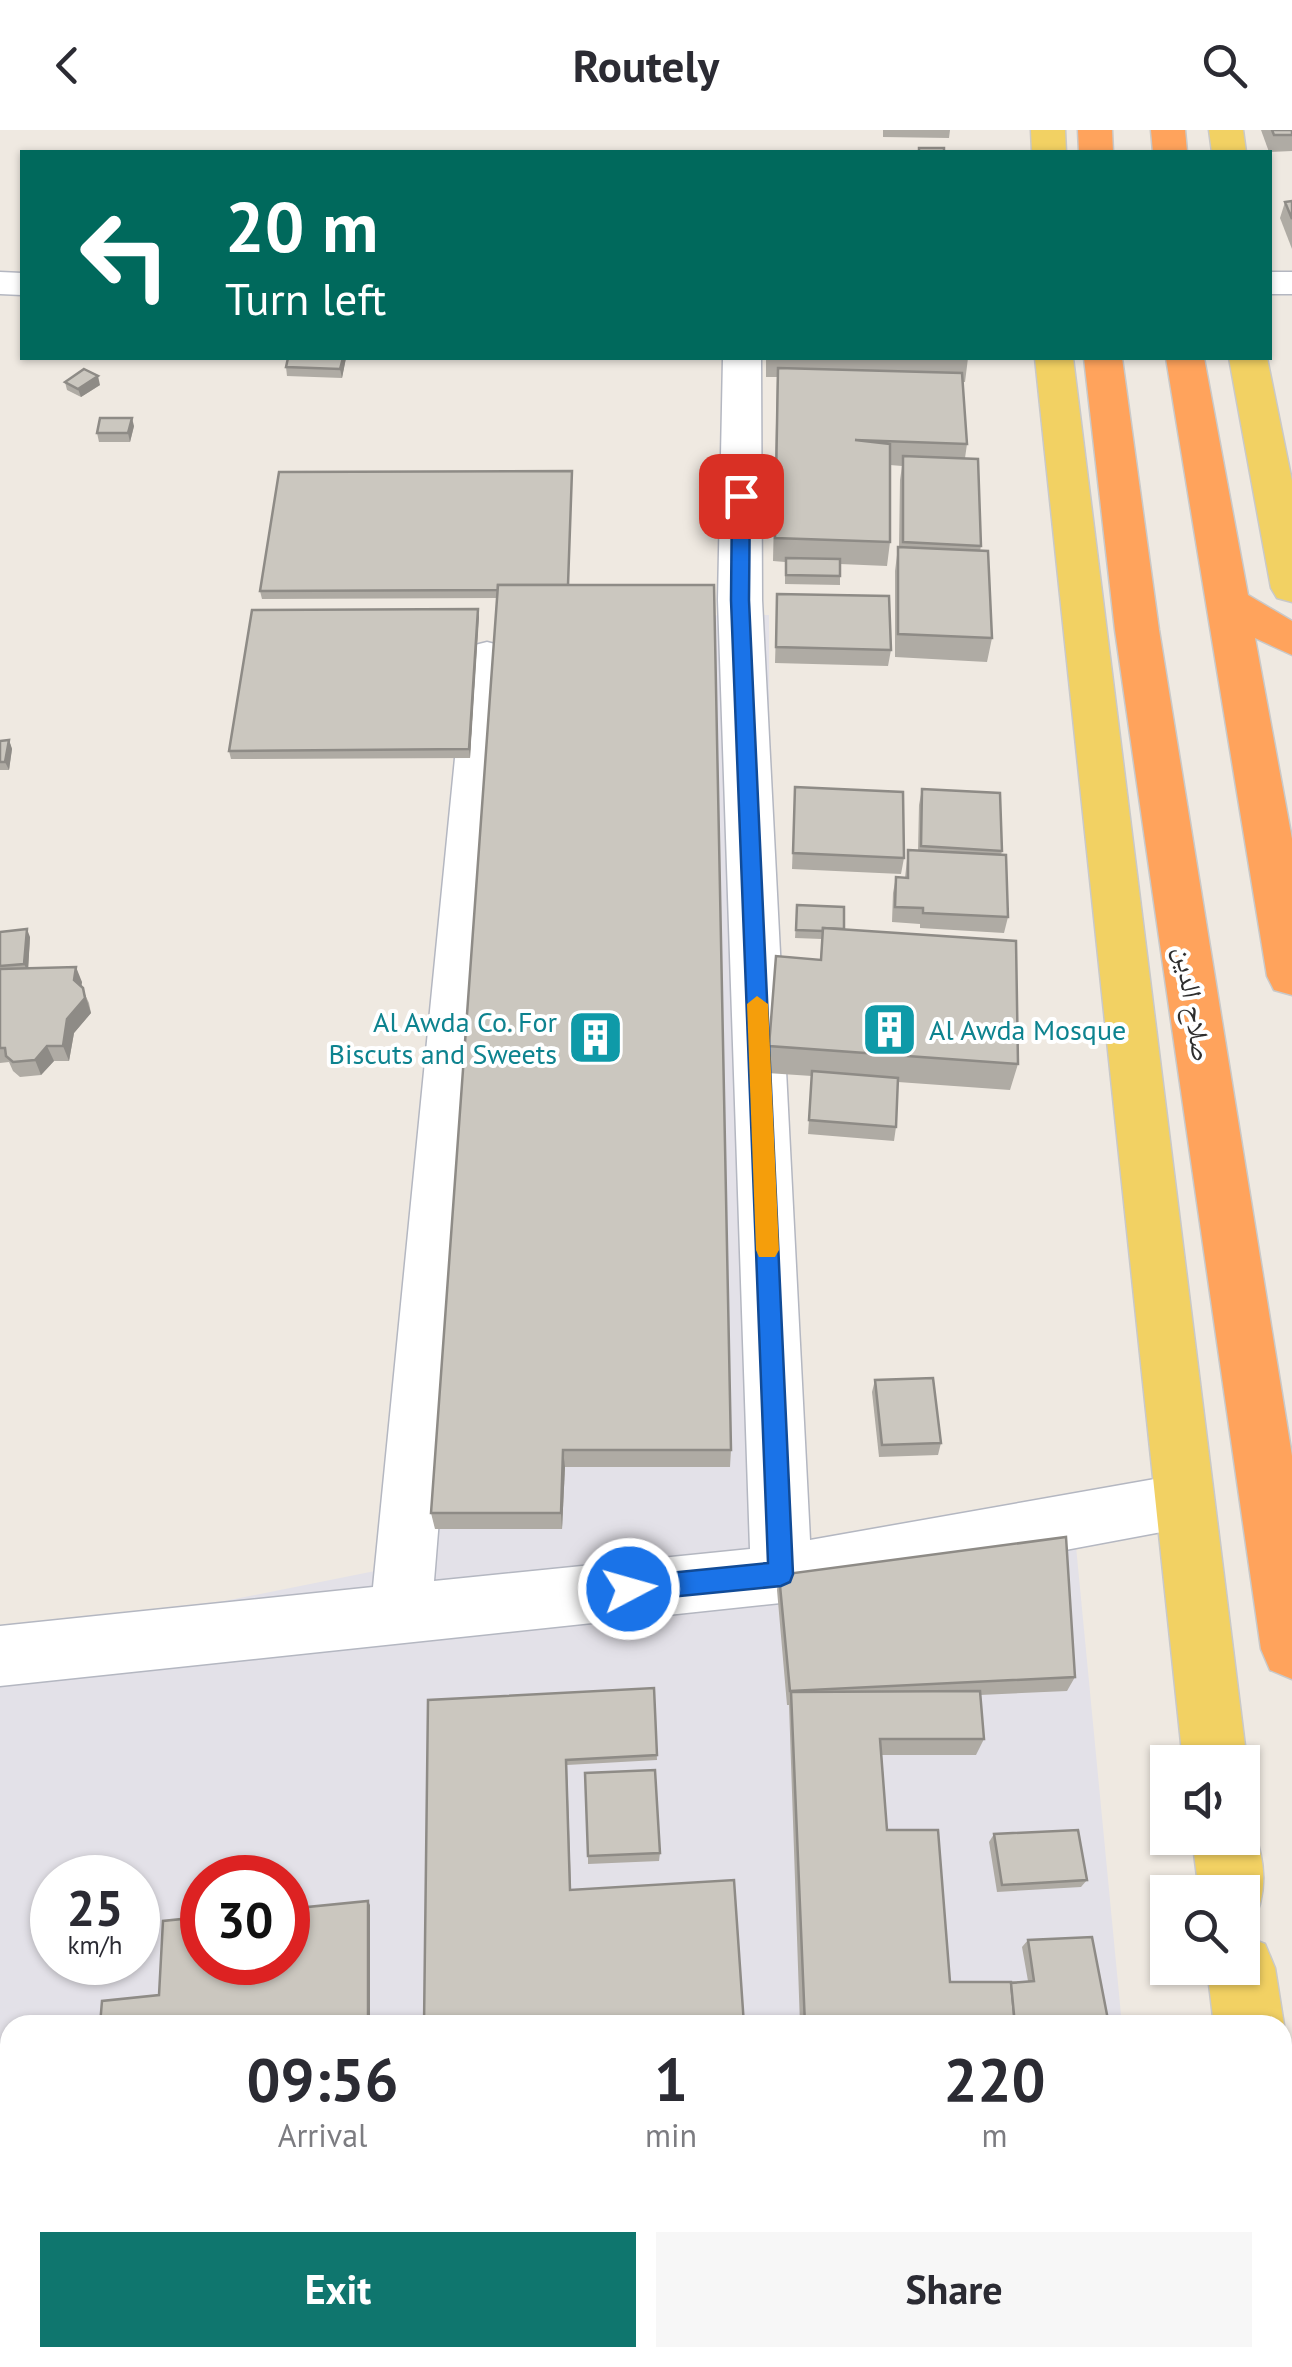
<!DOCTYPE html>
<meta charset="utf-8">
<style>
body{margin:0;font-family:"PT Sans","Noto Naskh Arabic",sans-serif;background:#f7f7f7;color:#2b2b33;height:100vh;display:flex;flex-direction:column;font-size:38px;white-space:nowrap}
*{box-sizing:border-box;margin:0}
p{font-size:32px;color:#7c7c81}
.icon{flex:none;width:55px;height:55px;fill:none;stroke:currentColor;stroke-width:2;stroke-linecap:round;stroke-linejoin:round}
.map{position:relative;flex:1;overflow:hidden}
.sheet{position:absolute;left:0px;top:1885px;width:1292px;height:352px;display:flex;flex-direction:column;background:#fff;border-radius:30px 30px 0 0;box-shadow:0 2px 8px #0004}
.sheet>*{flex:none}
.banner{position:absolute;left:20px;top:20px;width:1252px;height:210px;border-radius:0px;box-shadow:0 2px 8px #0004;background:#00695c;color:#fff;overflow:hidden}
.buttons{position:absolute;left:1150px;top:1615px;display:grid;gap:20px}
.buttons a{display:grid;place-items:center;width:110px;height:110px;border-radius:0px;background:#fff;box-shadow:0 2px 8px #0004;font-size:50px}
.speed{position:absolute;left:30px;top:1725px;display:flex;gap:20px;font-size:50px;font-weight:700;text-align:center}
.speed>*{display:grid;place-content:center;width:130px;height:130px;border-radius:50%;background:#fff;box-shadow:0 2px 8px #0004;line-height:1}
.speed small{font-size:25px;font-weight:400}
.speed .limit{border:15px solid #d22;background:#fff;color:#111}
.pin{position:absolute;display:grid;place-items:center;width:85px;height:85px;color:#fff;margin:-42px;border-radius:20px;box-shadow:0 5px 15px #0006}
.me{position:absolute;width:110px;margin:-55px;rotate:84deg;stroke-linejoin:round;filter:drop-shadow(0 0 8px #0008)}
.turn{display:flex;align-items:center;gap:35px;height:210px;padding:0 40px;font-size:45px}
.turn .icon{width:130px;height:130px;stroke-width:2.5}
.turn b{display:block;font-size:70px;line-height:85px}
.eta{display:flex;justify-content:space-evenly;align-items:center;height:170px;text-align:center}
.eta b{font-size:60px;font-weight:700;line-height:70px}
.primary-button{display:flex;gap:20px;margin-top:auto;padding:20px 40px}
.primary-button a{flex:1;height:115px;border-radius:0px;background:#0f766e;color:#fff;font-size:40px;font-weight:700;line-height:115px;text-align:center}
.primary-button a+a{background:#f7f7f7;color:#2b2b33}
header{display:flex;justify-content:space-between;align-items:center;height:130px;padding:0 40px;background:#fff;font-size:45px;font-weight:700}
.map>svg:first-child{display:block}
.industrial{fill:#e3e1e8;fill-rule:evenodd}
.lines{fill:none;stroke-linecap:round;stroke-linejoin:round}
.minor-casing{stroke:#b4b7c1;stroke-width:3}
.major-casing{stroke:#c9c9c9;stroke-width:3}
.highway-casing{stroke:#c9c9c9;stroke-width:3}
.minor{fill:#fff;fill-rule:evenodd}
.major{fill:#f2d163;fill-rule:evenodd}
.highway{fill:#ffa35c;fill-rule:evenodd}
.wall{fill:#afaba4}
.shaded-wall{fill:#8e8b86}
.building{fill:#cbc7bf;stroke:#8e8b86;stroke-width:2.5}
.route{fill:#1a73e8;stroke:#114b97;stroke-width:2.5}
.slow{fill:#f59e0b}
.labels{text-anchor:middle;stroke-width:8;stroke-linejoin:round;paint-order:stroke}
.street-label{font-size:28px;fill:#2e2e2e;stroke:#fff}
.culture-label{font-size:28px;fill:#0d838f;stroke:#fff;text-anchor:end}
</style>
<header><svg class="icon" aria-label="back" viewBox="0 0 24 24"><path d="M15 5l-7 7 7 7"/></svg>Routely<svg class="icon" aria-label="search" viewBox="0 0 24 24"><circle cx="10" cy="10" r="6"/><path d="M15 15l6 6"/></svg></header>
<div class="map">
<svg width="1292" height="2237" viewBox="0 0 1292 2237">
<rect width="100%" height="100%" fill="#efe9e1"/>
<path class="industrial" d="M769,485L771,1443L1075,1406L1122,1895H10V2228H1154L1155,2237H0V1516L430,1430L499,487ZM52,1748H138V1832H52ZM202,1748H288V1832H202Z"/>
<g class="lines">
<defs>
<g id="minor">
<path d="M0,142L22,143V165L0,164Z"/>
<rect x="1270" y="142" width="22" height="22"/>
<path d="M723,228H761L762,470L810,1410L1183,1344L1204,1352L1213,1371L1204,1390L1183,1398L781,1473L0,1556V1496L373,1457L465,527L471,516L487,512L503,516L509,527L434,1451L750,1419L718,470Z"/>
</g>
<g id="major">
<path d="M1031,0H1065L1066,22H1032Z"/>
<path d="M1209,0H1243L1246,22H1212Z"/>
<path d="M1035,228H1073L1247,1632L1242,1643V1632H1183Z"/>
<path d="M1229,228H1267L1292,351V472L1277,468L1271,458Z"/>
<path d="M1242,1682L1248,1685C1262,1719 1270,1751 1256,1786L1242,1791V1762H1199L1192,1708H1242Z"/>
<path d="M1242,1805L1265,1814L1275,1838L1284,1895L1282,1898L1214,1895L1207,1838H1242Z"/>
<path d="M1282,2120L1292,2124V2237H1256L1254,2228H1282Z"/>
</g>
<g id="highway">
<path d="M1078,0H1112L1113,22H1079Z"/>
<path d="M1151,0H1185L1187,22H1153Z"/>
<path d="M1084,228H1122L1159,500L1292,1326V1549L1270,1540L1261,1519L1115,500Z"/>
<path d="M1166,228H1204L1248,465L1292,491V525L1255,508L1292,709V865L1274,860L1267,846Z"/>
</g>
</defs>
<use href="#minor" class="minor-casing"/>
<use href="#major" class="major-casing"/>
<use href="#highway" class="highway-casing"/>
<use href="#minor" class="minor"/>
<use href="#major" class="major"/>
<use href="#highway" class="highway"/>
</g>
<g class="wall">
<path d="M883,0H950L949,8L883,7Z"/>
<path d="M1261,0H1292V21L1269,22Z"/>
<path d="M1292,71V119L1280,88L1285,72Z"/>
<path d="M288,228H346L342,248L287,246L286,237Z"/>
<path d="M766,228H968L965,252H963L967,314L965,328L981,416L980,421L992,508L987,532L895,527V441L898,417H899L900,350L902,336L890,335V412L887,436L840,434V455L785,454V432L773,431L777,247H766Z"/>
<path d="M65,252L100,255L81,267L67,260Z"/>
<path d="M134,296L130,312H99L97,303Z"/>
<path d="M568,455L731,1320L730,1337H565L562,1399H435L431,1383L497,468L262,469L260,461Z"/>
<path d="M777,464L891,520L888,536L775,533Z"/>
<path d="M478,479L470,628L231,629L229,621Z"/>
<path d="M9,610L12,619L9,640H0V611Z"/>
<path d="M795,657L904,728L901,744L792,739Z"/>
<path d="M922,659L1002,721L1001,725L1008,787L1004,803L920,798V794L892,792L893,763L896,747L905,748L908,720L918,721L919,675Z"/>
<path d="M797,775L844,799L1018,934L1010,960L898,952L896,997L894,1011L808,1004L812,946L767,943L776,826L820,830L822,809L795,808Z"/>
<path d="M0,802L30,807L28,838L82,852L81,856L89,873L91,883L74,903L69,931H54L41,945L20,947L13,941L9,932L0,933Z"/>
<path d="M875,1250L941,1313L938,1325L879,1327L872,1262Z"/>
<path d="M779,1445L1075,1547L1067,1561L980,1565L984,1609L976,1625H882L887,1700L950,1852L1028,1851L1022,1817L1028,1810L1109,1895H800L789,1575H787L777,1460Z"/>
<path d="M654,1558L657,1630L567,1635L571,1760L424,1895L428,1570Z"/>
<path d="M994,1704L1087,1750L1081,1757L997,1762L989,1712Z"/>
<path d="M660,1723L659,1731L588,1734V1726Z"/>
</g>
<g class="shaded-wall">
<path d="M343,228H346L342,248L340,239Z"/>
<path d="M98,246L100,255L81,267L78,259Z"/>
<path d="M132,288L134,296L130,312L128,303Z"/>
<path d="M478,479L479,487L470,628L469,619Z"/>
<path d="M9,610L12,619L9,640L5,632Z"/>
<path d="M27,799L30,807L28,842L24,834Z"/>
<path d="M76,837L82,852L80,865L74,850Z"/>
<path d="M83,858L91,883L74,903L69,931L63,916L67,889Z"/>
<path d="M47,916L54,931L41,945L35,930Z"/>
<path d="M563,1320L565,1337L562,1399L561,1383Z"/>
<path d="M368,1771L370,1775V1895H368Z"/>
</g>
<g class="building">
<path d="M1272,0H1292V5H1274Z"/>
<rect x="919" y="18" width="25" height="4"/>
<path d="M1292,71V89L1285,72Z"/>
<path d="M288,228H343L340,239L286,237Z"/>
<path d="M778,238L962,243L967,314L855,310L890,314V412L775,408Z"/>
<path d="M84,239L98,246L78,259L65,252Z"/>
<path d="M100,288H132L128,303H97Z"/>
<path d="M903,326L978,329L981,416L903,412Z"/>
<path d="M572,341L568,455H498V460L260,461L279,342Z"/>
<path d="M898,417L988,421L992,508L898,504Z"/>
<path d="M786,428L840,429V446L786,445Z"/>
<path d="M498,455H714L731,1320H563L561,1383H431Z"/>
<path d="M777,464L889,466L891,520L776,517Z"/>
<path d="M478,479L469,619L229,621L252,480Z"/>
<path d="M9,610L5,632H0V611Z"/>
<path d="M795,657L903,662L904,728L793,723Z"/>
<path d="M922,659L1000,663L1002,721L921,716Z"/>
<path d="M908,720L1006,725L1008,787L923,783V778L895,777L896,747L908,748Z"/>
<path d="M797,775L844,777V799L823,798V801L796,800Z"/>
<path d="M823,798L1016,811L1018,934L769,916L776,826L821,830Z"/>
<path d="M27,799L24,834L0,836V802Z"/>
<path d="M76,837L74,850L83,858L85,868L67,889L63,916H47L35,930L13,932L6,926L5,918H0V839Z"/>
<path d="M812,941L898,948L896,997L809,990Z"/>
<path d="M933,1248L941,1313L882,1315L875,1250Z"/>
<path d="M1066,1407L1075,1547L790,1561L779,1445Z"/>
<path d="M654,1558L657,1625L566,1630L570,1760L734,1750L744,1895H424L428,1570Z"/>
<path d="M980,1561L984,1609H880L887,1700H938L950,1852H1011L1015,1895H805L791,1562Z"/>
<path d="M655,1640L660,1723L588,1726L585,1643Z"/>
<path d="M1078,1700L1087,1750L1002,1755L994,1704Z"/>
<path d="M368,1771V1895H100L102,1871L159,1865L163,1791L202,1787V1832H288V1779Z"/>
<path d="M1092,1807L1109,1895H1015L1011,1853L1034,1851L1028,1810Z"/>
<path d="M10,2052V2228H353V2237H0V2053Z"/>
<path d="M421,2228H521L421,2234Z"/>
<path d="M1124,2235V2237L883,2236Z"/>
</g>
<path class="route" d="M741,360L750,366L749,470L793,1444L790,1452L781,1456L629,1471L620,1467L616,1459L620,1451L629,1447L768,1433L731,470L732,366Z"/>
<path class="slow" d="M757,866L768,874L779,1120L775,1127H759L756,1120L747,874Z"/>
<defs>
<symbol id="building-square" viewBox="-11 -11 22 22"><rect x="-9" y="-9" width="18" height="18" rx="4" fill="#0f9aa8" stroke="#fff"/><path d="M-4-6H4V6H1V3H-1V6H-4ZM-2.5-4.3h1.7v1.8h-1.7ZM.8-4.3h1.7v1.8H.8ZM-2.5-1h1.7V.8h-1.7ZM.8-1h1.7V.8H.8Z" fill="#fff"/></symbol>
</defs>
<g fill-rule="evenodd">
<use href="#building-square" x="858" y="868" width="63" height="63"/>
<use href="#building-square" x="564" y="876" width="63" height="63"/>
</g>
<g class="labels">
<g class="street-label">
<text transform="translate(1194 874) rotate(81)" y="10">صلاح الدين</text>
</g>
<g class="culture-label">
<text x="557" y="902">Al Awda Co. For<tspan x="557" dy="32">Biscuts and Sweets</tspan></text>
<text x="929" y="910" text-anchor="start">Al Awda Mosque</text>
</g>
</g>
</svg>
<div class="buttons">
<a><svg class="icon" aria-label="sound" viewBox="0 0 24 24"><path d="M4 9h4l5-4v14l-5-4H4zM17 9q2 3 0 6"/></svg></a>
<a><svg class="icon" aria-label="search" viewBox="0 0 24 24"><circle cx="10" cy="10" r="6"/><path d="M15 15l6 6"/></svg></a>
</div>
<div class="speed"><div>25<small>km/h</small></div><div class="limit">30</div></div>
<div class="pin" style="left:741px;top:366px;background:#d93025"><svg class="icon" aria-label="arrive" viewBox="0 0 24 24"><path d="M6 21V4h12l-3 4 3 4H6"/></svg></div>
<svg class="me" style="left:629px;top:1459px" viewBox="-20 -20 40 40"><circle r="17" fill="#1a73e8" stroke="#fff" stroke-width="3"/><path d="M0-11L8 9 0 5-8 9z" fill="#fff"/></svg>
<div class="banner">
<div class="turn"><svg class="icon" aria-label="left" viewBox="0 0 24 24"><path d="M17 20v-9H6M10 6l-5 5 5 5"/></svg><div><b>20 m</b>Turn left</div></div>
</div>
<section class="sheet">
<div class="eta">
<div><b>09:56</b><p>Arrival</p></div>
<div><b>1</b><p>min</p></div>
<div><b>220</b><p>m</p></div>
</div>
<div class="primary-button"><a>Exit</a><a>Share</a></div>
</section>
</div>
